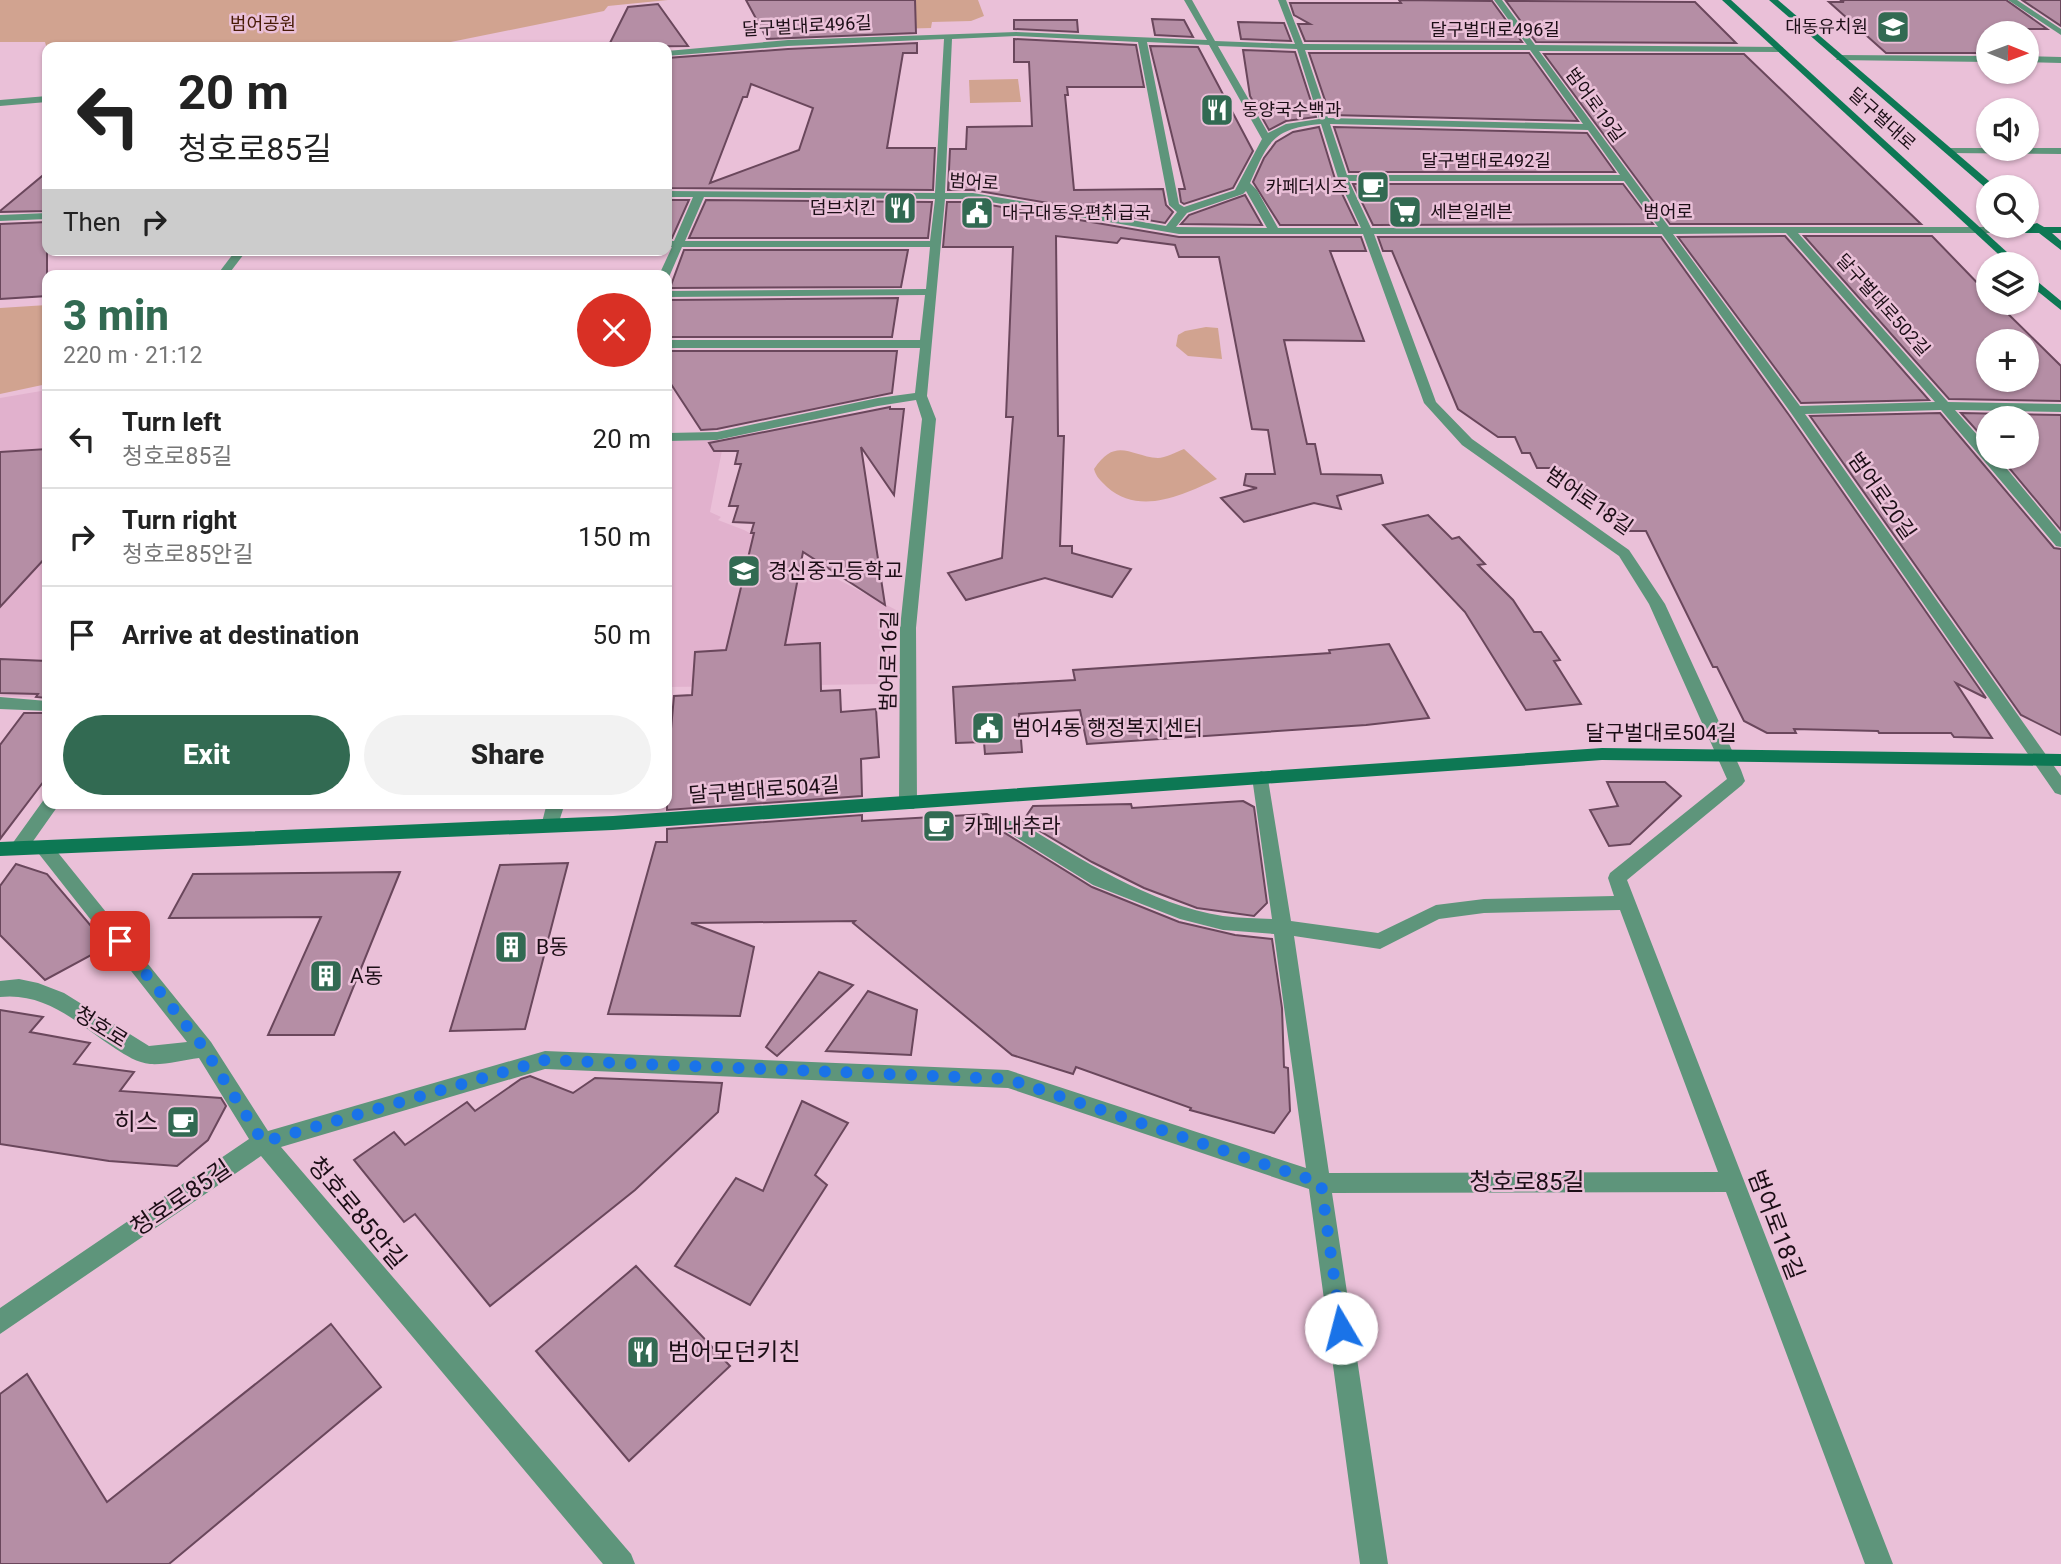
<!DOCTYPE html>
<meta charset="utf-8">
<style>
body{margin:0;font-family:Roboto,"Noto Sans KR",sans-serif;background:#f2f2f2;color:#222;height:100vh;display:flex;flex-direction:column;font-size:26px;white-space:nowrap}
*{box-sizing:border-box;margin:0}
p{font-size:23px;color:#767676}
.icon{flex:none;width:38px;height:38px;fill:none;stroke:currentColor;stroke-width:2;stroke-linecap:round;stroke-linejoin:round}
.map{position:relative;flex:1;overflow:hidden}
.details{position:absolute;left:42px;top:270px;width:630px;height:539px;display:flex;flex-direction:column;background:#fff;border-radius:14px;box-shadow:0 2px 5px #0004}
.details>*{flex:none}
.top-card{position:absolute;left:42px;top:42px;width:630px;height:214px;border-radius:14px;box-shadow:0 2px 5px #0004;background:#fff;color:#222;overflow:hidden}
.needle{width:46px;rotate:91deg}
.buttons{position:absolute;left:1976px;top:21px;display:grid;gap:14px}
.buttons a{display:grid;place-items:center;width:63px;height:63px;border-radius:50%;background:#fff;box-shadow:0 2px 5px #0004;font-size:35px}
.pin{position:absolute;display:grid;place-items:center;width:60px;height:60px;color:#fff;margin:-30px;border-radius:14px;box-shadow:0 4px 10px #0006}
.me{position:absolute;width:77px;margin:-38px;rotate:352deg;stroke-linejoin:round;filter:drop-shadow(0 0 5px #0008)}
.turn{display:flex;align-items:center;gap:24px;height:147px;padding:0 21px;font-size:32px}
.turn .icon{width:91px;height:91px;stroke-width:2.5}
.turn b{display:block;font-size:49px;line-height:60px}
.then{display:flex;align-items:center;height:66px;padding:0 21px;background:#0003;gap:14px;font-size:26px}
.round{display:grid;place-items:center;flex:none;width:74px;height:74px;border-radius:37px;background:#f2f2f2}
.head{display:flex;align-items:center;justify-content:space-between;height:119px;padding:0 21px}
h1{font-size:42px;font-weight:800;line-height:52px;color:#326a52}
.button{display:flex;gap:14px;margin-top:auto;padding:14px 21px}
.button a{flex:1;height:80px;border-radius:42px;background:#326a52;color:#fff;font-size:28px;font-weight:800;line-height:80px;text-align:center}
.button a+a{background:#f2f2f2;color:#222}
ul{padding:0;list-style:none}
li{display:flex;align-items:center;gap:21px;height:98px;padding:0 21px;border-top:2px solid #e0e0e0}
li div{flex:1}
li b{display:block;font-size:26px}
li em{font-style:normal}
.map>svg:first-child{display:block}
.built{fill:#e1b1cd}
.green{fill:#d1a390}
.building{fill:#b58ea5;stroke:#6a475c;stroke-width:2;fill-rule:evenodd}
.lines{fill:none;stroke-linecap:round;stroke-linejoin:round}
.street{fill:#5e957b;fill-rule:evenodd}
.secondary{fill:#0d7854;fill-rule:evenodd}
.route{stroke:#1a73e8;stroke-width:12;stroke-dasharray:0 21.6}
.labels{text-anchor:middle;stroke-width:5;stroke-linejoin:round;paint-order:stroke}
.far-park-label{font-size:18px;fill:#471a05;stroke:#eac0d8}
.far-street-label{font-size:18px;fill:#1c0e16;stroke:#eac0d8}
.far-poi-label{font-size:18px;fill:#1c0e16;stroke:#eac0d8;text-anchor:end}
.street-label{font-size:21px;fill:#1c0e16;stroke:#eac0d8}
.poi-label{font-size:21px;fill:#1c0e16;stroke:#eac0d8;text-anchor:start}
.near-poi-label{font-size:24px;fill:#1c0e16;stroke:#eac0d8;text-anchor:end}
.near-street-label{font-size:24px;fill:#1c0e16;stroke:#eac0d8}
</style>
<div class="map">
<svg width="2061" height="1564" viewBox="0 0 2061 1564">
<rect width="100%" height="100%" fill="#eac0d8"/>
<g class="built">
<path d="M47,390V698L0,696V398Z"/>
<path d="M667,440H724L710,512L721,517L718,520L744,530L898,611L884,684L667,687Z"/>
</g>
<g class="green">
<path d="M0,0H668L608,6L604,11L426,47L47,49L45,42H0Z"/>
<path d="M897,0H978L984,16L971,21L932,22L931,28L894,29Z"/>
<path d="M1018,79L1021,102L970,103L969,80Z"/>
<path d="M47,305V384L0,394V308Z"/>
<path d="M1206,327L1218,328L1222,359L1188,356L1176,346L1178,335L1185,331Z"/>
<path d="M1184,449L1217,479C1183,495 1140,516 1107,487C1101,481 1096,477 1094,469C1116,436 1130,456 1158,458C1165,458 1176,452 1184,449Z"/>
</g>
<g class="building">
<path d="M746,0H915L916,33L767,39Z"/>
<path d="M1399,0L1492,1L1522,42L1305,41L1298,24H1310L1294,15L1290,3H1401Z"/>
<path d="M1840,0H2006L2047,29H2015L2006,30L2011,33H1988V53H1886L1829,2H1844Z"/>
<path d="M2022,0H2061V26Z"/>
<path d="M1506,1L1695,2L1736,43L1536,42Z"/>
<path d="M658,4L688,46L608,47L628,7Z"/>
<path d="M1152,19L1184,20L1193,37L1155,35Z"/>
<path d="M1014,20H1077L1078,32L1014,29Z"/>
<path d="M1238,22L1284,23L1291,41L1241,39Z"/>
<path d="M1014,39L1136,45L1144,87H1067L1068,95H1065L1074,190L1163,189L1166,205L1173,212L1165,223L973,190H948L950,149H966L967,127L1032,126L1029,62H1014Z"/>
<path d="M917,43V53H903L887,148H935L933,190L667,188V58L788,49ZM751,84L813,108L799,150L710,183L743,97H747Z"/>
<path d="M1150,46L1198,47L1253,151L1233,188L1184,204L1181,202L1179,189H1185Z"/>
<path d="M1243,50L1295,52L1316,117L1286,121L1269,130L1250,96Z"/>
<path d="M1309,53H1529L1578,121L1330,115Z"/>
<path d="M1544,54H1744L1921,224H1670Z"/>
<path d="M1319,127L1335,179L1357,225H1280L1253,182L1264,158L1276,142L1293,132Z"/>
<path d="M1334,127L1587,133L1615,172H1349Z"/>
<path d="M47,172V211L0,212V211Z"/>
<path d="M1353,184H1623L1653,224L1373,225Z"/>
<path d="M1245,195L1262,225L1181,224L1189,215Z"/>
<path d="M667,200H689L672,238H667Z"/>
<path d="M706,200L932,202L928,238H689Z"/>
<path d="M947,202H973L1179,237H1361L1366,251H1330L1364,341L1284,340L1307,444H1315L1321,474L1381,475L1383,483L1337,496L1341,509L1314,503L1244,522L1221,498L1257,488L1244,485L1246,474H1275L1268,430L1252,429L1219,257H1179L1175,245L1121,238L1117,243L1056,236L1058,436H1064L1060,546H1072V553L1131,569L1112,597L1045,578L966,600L948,573L1002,558L1013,417H1006L1013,247H943Z"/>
<path d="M47,222V296L0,299V224Z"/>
<path d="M1785,236L1929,400L1801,403L1678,237Z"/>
<path d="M1804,236H1932L1988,294V303H1997L2061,366V401L1949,399ZM1988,341H2026V380H1988Z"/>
<path d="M1378,237H1661L1789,415L1986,698L1956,683L1992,738L1954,737L1951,733H1879L1878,731L1794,729L1796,733H1767L1744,721L1717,667H1713L1646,531H1625L1617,515L1606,514L1597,495H1579L1575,485H1567L1560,468H1537L1530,453H1522L1515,437H1498L1458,409L1392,251H1383Z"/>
<path d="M684,250H908L901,287L670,288Z"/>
<path d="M898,298L892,337H667V300Z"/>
<path d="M667,351H897L892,393L717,429L701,430L667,378Z"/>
<path d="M890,407V409H904L894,495L861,447L885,605L803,552L785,645L820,643L821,691L840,690L841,712L876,709L879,757L861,759L862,796L667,810V740H670L674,696L692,695L695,652L726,650L754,533H751L754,523L733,522L738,506H729L741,464H735L738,451H714L709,443Z"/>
<path d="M1940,413L2054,548L2061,549V735L2021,715L1810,416Z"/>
<path d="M1961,413L2061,415V530L2000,457H2026V418H1988V443Z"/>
<path d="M47,449V556L0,607V452Z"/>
<path d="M1428,515L1452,539L1459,537L1485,564L1478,565L1513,600L1534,632H1541L1560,660L1554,661L1581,704L1526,710L1465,612L1383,525Z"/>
<path d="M1389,644L1429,718L1366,725L1087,744L1080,710L1019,714L1022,752L985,754L984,742L956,743L953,687L1075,680L1073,670L1330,653L1329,650Z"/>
<path d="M0,659L47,661V698L36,697L38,694L0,693Z"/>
<path d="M24,713H47V777L0,839V745Z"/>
<path d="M1607,782H1665L1681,796L1630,844L1609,846L1590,810L1618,806Z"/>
<path d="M1243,801L1254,807L1267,903L1254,916L1197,908L1144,888L1092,862L1023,821L1033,806L1131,804L1132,808Z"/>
<path d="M987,814L1002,823L1005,833L1092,887L1179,922L1235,935L1272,939L1282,1008L1284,1067L1288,1068L1290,1111L1274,1133L1190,1110L1191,1108L1076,1067L1073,1074L1012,1055L853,923L855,921L691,923L754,947L740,1016L608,1014L656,842H667V829L862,815V821Z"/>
<path d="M568,863L525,1029L450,1031L500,865Z"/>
<path d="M16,864L47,874L108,946L45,980L0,935V886Z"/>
<path d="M400,872L334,1035H268L321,917L169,918L193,874Z"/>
<path d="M819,972L853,985L777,1056L766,1047Z"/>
<path d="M868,991L917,1010L911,1055L826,1051Z"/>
<path d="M0,1010L43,1017L30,1032L90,1043L74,1064L134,1072L120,1091L221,1098L226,1106L208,1140L177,1166L109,1161L0,1144Z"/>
<path d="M530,1076L573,1093L595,1078L722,1083L718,1112L635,1190L490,1306L415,1214L404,1222L354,1160L394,1132L405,1145L467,1102L475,1111L521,1079Z"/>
<path d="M802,1101L848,1123L815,1175L827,1185L750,1305L675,1266L736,1178L763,1191Z"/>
<path d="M636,1266L730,1366L629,1461L536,1351Z"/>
<path d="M331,1324L381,1387L169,1564H0V1394L27,1374L107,1502Z"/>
</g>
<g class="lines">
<g class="street">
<path d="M1184,0H1192L1215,41L1295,44L1278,0H1286L1303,44L1527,45L1494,0H1502L1535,45L1783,47L1780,52L1539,51L1669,227H2009L2014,230L2009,233H1798L1948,402L2061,404V412L1955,410L1988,447V457H1997L2061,534V547L2056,546L1941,410L1805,414L2061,776V795L2055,793L1791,413L1662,234H1374L1436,402L1472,439L1629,550L1665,604L1741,770L1745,781L1742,785L1627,880L1893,1564H1865L1726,1192L1332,1193L1388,1564H1360L1309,1189L1008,1088L545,1069L281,1147L631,1554L635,1564H603L261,1156L0,1334V1308L249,1139L199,1058C183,1060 166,1065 150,1064C138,1063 125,1055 116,1049C78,1024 47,992 0,997V981L19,979L38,983L64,993L149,1046L187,1042L39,854L36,849L39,844H51L211,1042L268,1131L545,1051L1008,1070L1306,1168L1274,934L1223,930L1180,919L1093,885L1006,831L1003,826L1006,821H1018C1079,858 1151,905 1223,916C1239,918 1256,918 1272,919L1252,777L1261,771L1267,773L1291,921L1378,933L1436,905L1484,899L1614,896L1608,878L1610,873L1727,779L1649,604L1619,556L1462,445L1424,403L1363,234H1179L973,199H945L927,396L936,419L916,628L917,804L914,809H902L899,804L900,628L922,419L916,400L878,406L717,440L667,441V433L717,432L878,398L915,393L920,348H667V340H920L925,295L667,297V291L926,289L930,247H682L669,277L659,275L672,247H667V241H674L693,197H667V191L935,193L944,39L788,46L667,56V51L788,40L1016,32L1207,40ZM1016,36L1138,42L1169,205L1177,212L1166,226L973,193H945L952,39ZM1147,42L1209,45L1262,139L1235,190L1184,207L1179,204ZM1218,46L1297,49L1319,119L1286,124L1268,133ZM1305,50H1530L1583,124L1328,118ZM1321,124L1338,178L1361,228H1278L1257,190L1250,183C1268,142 1273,128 1321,124ZM1330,124L1588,130L1620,175H1347ZM1349,181H1624L1658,227L1371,228ZM1246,191L1267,228L1176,227L1187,213L1243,194ZM704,197L935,199L930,241H685ZM1786,233L1935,402L1800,406L1673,234ZM1620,910L1718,1172L1329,1173L1294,936L1380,949L1439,919L1484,913Z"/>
<path d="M2008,0H2017L2061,29V35Z"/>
<path d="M1839,55L1988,56V62L1836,60Z"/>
<path d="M2026,56L2061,57V63L2026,62Z"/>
<path d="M47,96V102L0,106V100Z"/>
<path d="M1949,148H2061V154L1946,153L1944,151Z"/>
<path d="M47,213V219L0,221V215Z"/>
<path d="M236,250H247L228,275H217Z"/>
<path d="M0,697L47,701V711L0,709Z"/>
<path d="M45,798H47V803H60L24,854H12L9,849L12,844Z"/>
<path d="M547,803H565L556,831H544L541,826Z"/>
</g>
<g class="secondary">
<path d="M1722,0H1731L2020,264H2009Z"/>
<path d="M1769,0H1778L1996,187L1987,189Z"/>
<path d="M2037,223L2044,227H2061V233H2052L2061,241V250L2039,233H2009L2004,230C2012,224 2027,227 2037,223Z"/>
<path d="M2026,272L2061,301V310L2026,282Z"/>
<path d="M1602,748L2061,754V766L1602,760L613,830L0,856V842L613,816Z"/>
</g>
</g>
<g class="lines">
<path class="route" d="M120,941L204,1048L263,1142L545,1060L1008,1079L1321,1183L1341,1328"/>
</g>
<defs>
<symbol id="school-square" viewBox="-11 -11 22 22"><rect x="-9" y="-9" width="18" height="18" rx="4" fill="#326a52" stroke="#eac0d8"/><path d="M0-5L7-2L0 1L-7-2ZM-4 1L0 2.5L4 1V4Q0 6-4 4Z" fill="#fff"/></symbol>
<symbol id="restaurant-square" viewBox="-11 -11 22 22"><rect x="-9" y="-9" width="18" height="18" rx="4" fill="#326a52" stroke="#eac0d8"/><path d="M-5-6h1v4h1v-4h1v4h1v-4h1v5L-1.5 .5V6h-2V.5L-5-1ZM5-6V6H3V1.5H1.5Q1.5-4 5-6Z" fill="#fff"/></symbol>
<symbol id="cafe-square" viewBox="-11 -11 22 22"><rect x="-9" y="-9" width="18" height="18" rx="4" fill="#326a52" stroke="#eac0d8"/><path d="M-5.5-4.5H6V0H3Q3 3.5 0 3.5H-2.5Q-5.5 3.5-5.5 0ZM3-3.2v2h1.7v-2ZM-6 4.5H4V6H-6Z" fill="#fff"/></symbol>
<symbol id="supermarket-square" viewBox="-11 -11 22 22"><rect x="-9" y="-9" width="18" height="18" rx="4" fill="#326a52" stroke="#eac0d8"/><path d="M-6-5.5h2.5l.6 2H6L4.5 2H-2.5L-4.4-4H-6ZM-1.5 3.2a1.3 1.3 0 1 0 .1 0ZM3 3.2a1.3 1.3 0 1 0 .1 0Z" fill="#fff"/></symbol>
<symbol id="civic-square" viewBox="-11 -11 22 22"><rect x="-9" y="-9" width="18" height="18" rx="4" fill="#326a52" stroke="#eac0d8"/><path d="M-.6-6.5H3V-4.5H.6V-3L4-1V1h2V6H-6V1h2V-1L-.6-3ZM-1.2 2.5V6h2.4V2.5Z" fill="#fff"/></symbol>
<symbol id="building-square" viewBox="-11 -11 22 22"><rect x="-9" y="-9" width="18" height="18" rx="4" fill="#326a52" stroke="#eac0d8"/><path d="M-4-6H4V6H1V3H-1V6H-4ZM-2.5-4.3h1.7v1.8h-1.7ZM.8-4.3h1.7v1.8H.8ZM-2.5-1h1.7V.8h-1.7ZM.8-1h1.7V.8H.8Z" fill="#fff"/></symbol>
</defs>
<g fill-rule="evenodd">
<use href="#school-square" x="1874" y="8" width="38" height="38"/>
<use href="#restaurant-square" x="1198" y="91" width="38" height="38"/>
<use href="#cafe-square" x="1354" y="168" width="38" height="38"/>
<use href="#restaurant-square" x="881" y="189" width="38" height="38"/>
<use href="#supermarket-square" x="1386" y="193" width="38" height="38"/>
<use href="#civic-square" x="958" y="194" width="38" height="38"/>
<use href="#school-square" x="725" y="552" width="38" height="38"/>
<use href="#civic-square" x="969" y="709" width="38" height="38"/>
<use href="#cafe-square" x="920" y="807" width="38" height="38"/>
<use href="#building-square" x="492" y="928" width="38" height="38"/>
<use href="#building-square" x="307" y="957" width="38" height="38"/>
<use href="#cafe-square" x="164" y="1103" width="38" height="38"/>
<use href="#restaurant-square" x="624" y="1333" width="38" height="38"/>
</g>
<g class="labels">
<g class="far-park-label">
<text x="263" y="30">범어공원</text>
</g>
<g class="far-street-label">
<text transform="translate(807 26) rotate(-3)" y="6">달구벌대로496길</text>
<text x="1495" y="36">달구벌대로496길</text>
<text transform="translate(1595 105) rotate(54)" y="6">범어로19길</text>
<text transform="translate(1882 119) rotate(42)" y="6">달구벌대로</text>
<text x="1486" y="167">달구벌대로492길</text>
<text transform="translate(974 182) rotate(4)" y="6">범어로</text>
<text x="1668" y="218">범어로</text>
<text transform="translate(1883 305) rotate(48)" y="6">달구벌대로502길</text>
</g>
<g class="far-poi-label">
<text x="1868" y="33">대동유치원</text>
<text x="1242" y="116" text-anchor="start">동양국수백과</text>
<text x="1348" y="193">카페더시즈</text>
<text x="876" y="214">덤브치킨</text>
<text x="1430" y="218" text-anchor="start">세븐일레븐</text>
<text x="1002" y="219" text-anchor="start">대구대동우편취급국</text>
</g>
<g class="street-label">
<text transform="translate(1882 496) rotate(55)" y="7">범어로20길</text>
<text transform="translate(1589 501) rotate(35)" y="7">범어로18길</text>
<text transform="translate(889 661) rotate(-89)" y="7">범어로16길</text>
<text x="1661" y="740">달구벌대로504길</text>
<text transform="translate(764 790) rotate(-4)" y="7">달구벌대로504길</text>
<text transform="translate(101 1027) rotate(32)" y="7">청호로</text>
</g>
<g class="poi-label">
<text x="768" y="578">경신중고등학교</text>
<text x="1012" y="735">범어4동 행정복지센터</text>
<text x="964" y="833">카페내추라</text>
<text x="536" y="954">B동</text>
<text x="350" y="983">A동</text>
</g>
<g class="near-poi-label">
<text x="158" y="1130">히스</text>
<text x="668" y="1360" text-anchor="start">범어모던키친</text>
</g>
<g class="near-street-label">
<text x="1527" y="1190">청호로85길</text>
<text transform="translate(181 1198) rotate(-34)" y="8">청호로85길</text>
<text transform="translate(357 1213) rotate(50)" y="8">청호로85안길</text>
<text transform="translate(1776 1225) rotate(69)" y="8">범어로18길</text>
</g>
</g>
</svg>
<div class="buttons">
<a><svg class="needle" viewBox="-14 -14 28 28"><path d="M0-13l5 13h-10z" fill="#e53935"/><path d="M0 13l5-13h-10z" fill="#767676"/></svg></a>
<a><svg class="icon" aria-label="sound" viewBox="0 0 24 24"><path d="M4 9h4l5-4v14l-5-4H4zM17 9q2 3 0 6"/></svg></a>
<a><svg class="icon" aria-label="search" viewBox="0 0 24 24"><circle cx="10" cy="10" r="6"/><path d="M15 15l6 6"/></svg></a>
<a><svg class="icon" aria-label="layers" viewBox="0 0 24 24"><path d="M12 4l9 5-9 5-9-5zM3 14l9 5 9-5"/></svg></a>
<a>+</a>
<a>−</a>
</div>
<div class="pin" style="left:120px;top:941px;background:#d93025"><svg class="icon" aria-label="arrive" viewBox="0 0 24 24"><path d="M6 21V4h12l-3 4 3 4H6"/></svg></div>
<svg class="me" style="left:1341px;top:1328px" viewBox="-20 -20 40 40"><circle r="19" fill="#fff"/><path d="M0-13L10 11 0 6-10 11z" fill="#1a73e8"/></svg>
<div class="top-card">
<div class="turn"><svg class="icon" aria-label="left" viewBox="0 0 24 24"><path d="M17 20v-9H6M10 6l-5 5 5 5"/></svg><div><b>20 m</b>청호로85길</div></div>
<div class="then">Then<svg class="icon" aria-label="right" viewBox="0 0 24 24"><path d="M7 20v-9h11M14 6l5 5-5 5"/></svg></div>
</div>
<section class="details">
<div class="head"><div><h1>3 min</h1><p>220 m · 21:12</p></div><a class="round" style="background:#d93025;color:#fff"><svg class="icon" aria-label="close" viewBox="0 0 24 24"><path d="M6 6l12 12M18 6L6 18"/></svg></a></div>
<ul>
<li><svg class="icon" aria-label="left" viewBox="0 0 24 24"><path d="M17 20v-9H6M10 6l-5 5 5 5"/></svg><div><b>Turn left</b><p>청호로85길</p></div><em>20 m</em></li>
<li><svg class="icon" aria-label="right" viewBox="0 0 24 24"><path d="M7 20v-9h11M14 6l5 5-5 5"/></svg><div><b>Turn right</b><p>청호로85안길</p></div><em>150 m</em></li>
<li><svg class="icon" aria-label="arrive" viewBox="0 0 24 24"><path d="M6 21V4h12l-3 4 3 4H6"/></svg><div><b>Arrive at destination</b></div><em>50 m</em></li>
</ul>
<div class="button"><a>Exit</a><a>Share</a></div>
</section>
</div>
